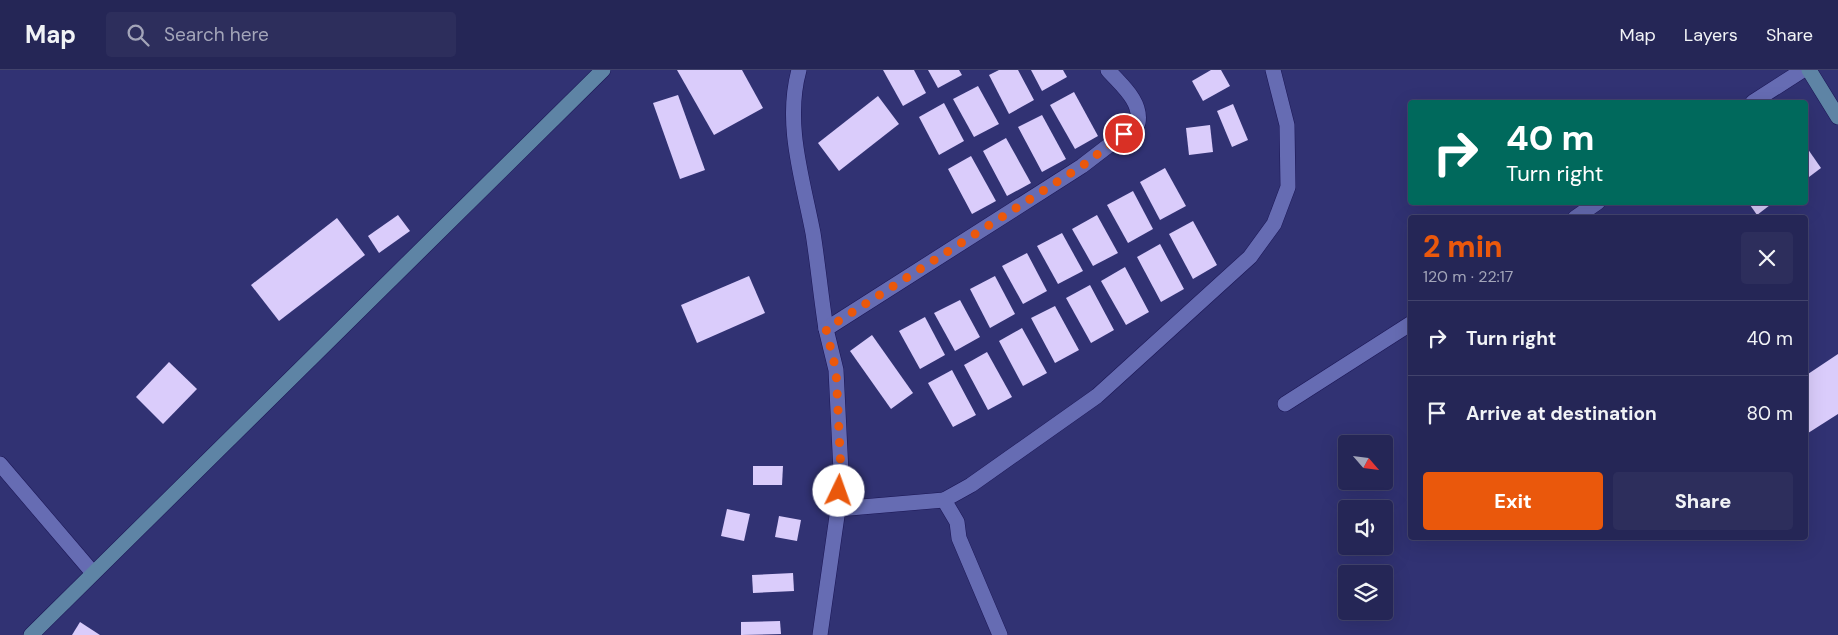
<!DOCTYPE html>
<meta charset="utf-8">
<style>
body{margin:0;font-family:"DM Sans",sans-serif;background:#2d2e5c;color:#f1f3f6;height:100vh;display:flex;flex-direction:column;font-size:19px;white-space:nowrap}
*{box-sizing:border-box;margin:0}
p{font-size:16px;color:#a3a5b9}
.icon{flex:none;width:28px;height:28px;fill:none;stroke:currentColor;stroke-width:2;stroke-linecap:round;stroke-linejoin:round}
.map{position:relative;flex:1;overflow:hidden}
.sheet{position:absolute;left:1408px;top:145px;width:400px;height:325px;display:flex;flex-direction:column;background:#252656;border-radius:5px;box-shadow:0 5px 20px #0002,0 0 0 1px #42436c}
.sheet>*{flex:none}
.hud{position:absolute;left:1408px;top:30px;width:400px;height:105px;border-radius:5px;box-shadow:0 5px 20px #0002,0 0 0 1px #42436c;background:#00695c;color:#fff;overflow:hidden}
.needle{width:32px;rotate:118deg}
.controls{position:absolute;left:1338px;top:365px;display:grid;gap:10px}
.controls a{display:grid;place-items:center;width:55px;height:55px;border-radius:5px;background:#252656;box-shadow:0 5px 20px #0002,0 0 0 1px #42436c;font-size:25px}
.pin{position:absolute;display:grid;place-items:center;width:42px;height:42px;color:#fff;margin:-21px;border:2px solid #fff;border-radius:50%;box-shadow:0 1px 5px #0007}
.me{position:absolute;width:55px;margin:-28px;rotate:3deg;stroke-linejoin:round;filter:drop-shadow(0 0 4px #0008)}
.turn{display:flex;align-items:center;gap:18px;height:105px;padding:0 15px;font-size:22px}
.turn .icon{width:65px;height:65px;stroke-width:2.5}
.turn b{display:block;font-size:35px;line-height:42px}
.round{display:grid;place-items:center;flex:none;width:52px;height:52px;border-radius:5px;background:#2d2e5c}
.overview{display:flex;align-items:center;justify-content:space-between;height:85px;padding:0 15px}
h1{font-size:30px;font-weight:800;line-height:38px;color:#ea580c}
.button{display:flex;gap:10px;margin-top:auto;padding:10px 15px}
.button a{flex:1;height:58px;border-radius:5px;background:#ea580c;color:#fff;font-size:20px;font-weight:800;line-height:58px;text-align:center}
.button a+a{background:#2d2e5c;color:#f1f3f6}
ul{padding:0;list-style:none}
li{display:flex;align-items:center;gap:15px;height:75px;padding:0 15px;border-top:1px solid #42436c}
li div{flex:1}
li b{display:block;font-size:19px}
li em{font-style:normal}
header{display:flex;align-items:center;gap:30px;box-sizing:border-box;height:70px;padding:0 25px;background:#252656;border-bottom:1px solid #42436c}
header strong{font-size:24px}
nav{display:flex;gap:28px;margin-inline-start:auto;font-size:18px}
.search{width:350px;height:45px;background:#2d2e5c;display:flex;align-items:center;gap:12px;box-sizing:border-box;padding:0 18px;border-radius:5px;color:#a3a5b9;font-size:19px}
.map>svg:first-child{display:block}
.building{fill:#daccfb}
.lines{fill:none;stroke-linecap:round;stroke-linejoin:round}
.street-casing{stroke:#1b1655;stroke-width:16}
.secondary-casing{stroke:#1b1655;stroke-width:16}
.street{stroke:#666cb3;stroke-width:15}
.secondary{stroke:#5e84a5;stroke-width:15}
.route{stroke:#ea580c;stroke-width:9;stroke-dasharray:0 16.2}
</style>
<header>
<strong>Map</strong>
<div class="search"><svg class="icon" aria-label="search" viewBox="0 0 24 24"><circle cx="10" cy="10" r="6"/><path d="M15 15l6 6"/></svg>Search here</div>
<nav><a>Map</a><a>Layers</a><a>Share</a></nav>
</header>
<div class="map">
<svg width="1838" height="565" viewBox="0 0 1838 565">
<rect width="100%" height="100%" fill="#313273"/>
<g class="building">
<path d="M677,0H742L763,38L714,65Z"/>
<path d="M883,0H914L926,23L903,36Z"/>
<path d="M928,0H959L962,5L938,18Z"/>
<path d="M999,0H1018L1034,30L1009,44L989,5Z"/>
<path d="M1031,0H1063L1067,7L1042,21Z"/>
<path d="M1211,0H1221L1230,16L1203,31L1192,11Z"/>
<path d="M978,16L999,54L974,67L953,29Z"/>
<path d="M1074,22L1098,66L1075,79L1050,35Z"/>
<path d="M678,25L705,100L680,109L653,33Z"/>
<path d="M878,26L899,54L839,101L818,73Z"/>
<path d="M944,33L964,71L939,85L919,47Z"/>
<path d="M1233,34L1248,70L1232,77L1217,41Z"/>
<path d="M1042,45L1066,89L1042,102L1018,57Z"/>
<path d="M1210,55L1213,82L1189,85L1186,58Z"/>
<path d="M1006,68L1031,113L1007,126L983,81Z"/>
<path d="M1805,75L1821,98L1805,110Z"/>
<path d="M971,86L996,131L972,144L948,99Z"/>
<path d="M1165,98L1186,136L1160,150L1140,112Z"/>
<path d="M1133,121L1153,159L1128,173L1107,135Z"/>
<path d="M1748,132H1774L1757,145Z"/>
<path d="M398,145L410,161L379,183L368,166Z"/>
<path d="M1097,145L1118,183L1093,196L1072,159Z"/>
<path d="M337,148L365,185L279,251L251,215Z"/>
<path d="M1193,151L1217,195L1193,209L1169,164Z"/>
<path d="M1062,163L1083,201L1058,214L1037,176Z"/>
<path d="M1160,174L1184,219L1161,232L1137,187Z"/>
<path d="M1027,183L1047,221L1023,234L1002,196Z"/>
<path d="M1125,197L1149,242L1126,255L1101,211Z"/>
<path d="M749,206L765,243L697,273L681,235Z"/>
<path d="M995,206L1015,244L990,258L970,219Z"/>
<path d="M1090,215L1114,260L1091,273L1066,228Z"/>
<path d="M960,230L980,267L955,281L934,243Z"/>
<path d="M1055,236L1079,280L1055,293L1031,248Z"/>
<path d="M925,247L945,285L920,299L899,261Z"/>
<path d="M1022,258L1047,303L1023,316L999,271Z"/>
<path d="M872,265L913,323L891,339L850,281Z"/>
<path d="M987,282L1012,327L988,340L964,295Z"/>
<path d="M1838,284V344L1805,365V306Z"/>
<path d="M169,292L197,319L163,354L136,327Z"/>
<path d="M952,300L976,345L953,357L928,313Z"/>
<path d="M753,396H783L782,415H753Z"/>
<path d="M727,439L750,444L744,471L721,466Z"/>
<path d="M779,446L801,450L797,471L775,467Z"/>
<path d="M793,503L794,521L753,523L752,505Z"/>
<path d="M780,551L781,564L741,565V552Z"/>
<path d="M80,552L100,565H72Z"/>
</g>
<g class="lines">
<defs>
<g id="street">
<path d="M799,0C784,54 803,110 813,163C818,195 821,227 826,259"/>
<path d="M1753,32L1803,0"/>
<path d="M1575,148L1598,132"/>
<path d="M1285,334L1410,254"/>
<path d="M0,394L93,503"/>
<path d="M838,439L944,430"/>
<path d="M820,565L838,439L841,402L836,300L826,259L1082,96L1138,53C1142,31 1121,15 1108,0"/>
<path d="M1000,565L959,468L957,452L944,430L971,415L1097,326L1250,187L1274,154L1288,117L1287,55L1273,0"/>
</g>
<g id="secondary">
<path d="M1809,0L1838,47"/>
<path d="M31,565L603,0"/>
</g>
</defs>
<use href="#street" class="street-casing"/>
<use href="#secondary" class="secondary-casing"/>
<use href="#street" class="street"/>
<use href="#secondary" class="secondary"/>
</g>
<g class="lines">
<path class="route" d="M839,421L841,402L836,300L826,259L1082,96L1124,64"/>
</g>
</svg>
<div class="controls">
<a><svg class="needle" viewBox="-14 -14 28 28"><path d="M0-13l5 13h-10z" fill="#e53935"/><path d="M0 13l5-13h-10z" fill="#a3a5b9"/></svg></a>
<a><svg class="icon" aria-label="sound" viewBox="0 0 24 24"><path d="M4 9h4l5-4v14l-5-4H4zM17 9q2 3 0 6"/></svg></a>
<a><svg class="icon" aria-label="layers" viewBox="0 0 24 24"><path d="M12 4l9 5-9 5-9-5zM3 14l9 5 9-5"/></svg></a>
</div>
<div class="pin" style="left:1124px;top:64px;background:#d93025"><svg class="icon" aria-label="arrive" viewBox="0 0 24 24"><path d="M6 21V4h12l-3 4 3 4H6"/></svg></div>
<svg class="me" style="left:839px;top:421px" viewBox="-20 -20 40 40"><circle r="19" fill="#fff"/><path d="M0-13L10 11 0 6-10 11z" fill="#ea580c"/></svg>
<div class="hud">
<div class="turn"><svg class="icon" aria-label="right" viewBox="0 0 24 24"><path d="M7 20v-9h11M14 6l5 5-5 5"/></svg><div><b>40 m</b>Turn right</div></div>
</div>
<section class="sheet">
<div class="overview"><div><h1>2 min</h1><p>120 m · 22:17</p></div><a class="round"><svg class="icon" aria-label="close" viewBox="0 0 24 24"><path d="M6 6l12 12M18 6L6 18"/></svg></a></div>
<ul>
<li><svg class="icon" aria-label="right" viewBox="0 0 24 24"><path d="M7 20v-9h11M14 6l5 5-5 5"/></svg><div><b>Turn right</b></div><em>40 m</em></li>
<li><svg class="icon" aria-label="arrive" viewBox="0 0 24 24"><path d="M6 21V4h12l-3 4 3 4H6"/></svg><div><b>Arrive at destination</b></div><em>80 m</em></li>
</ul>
<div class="button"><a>Exit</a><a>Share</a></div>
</section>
</div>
